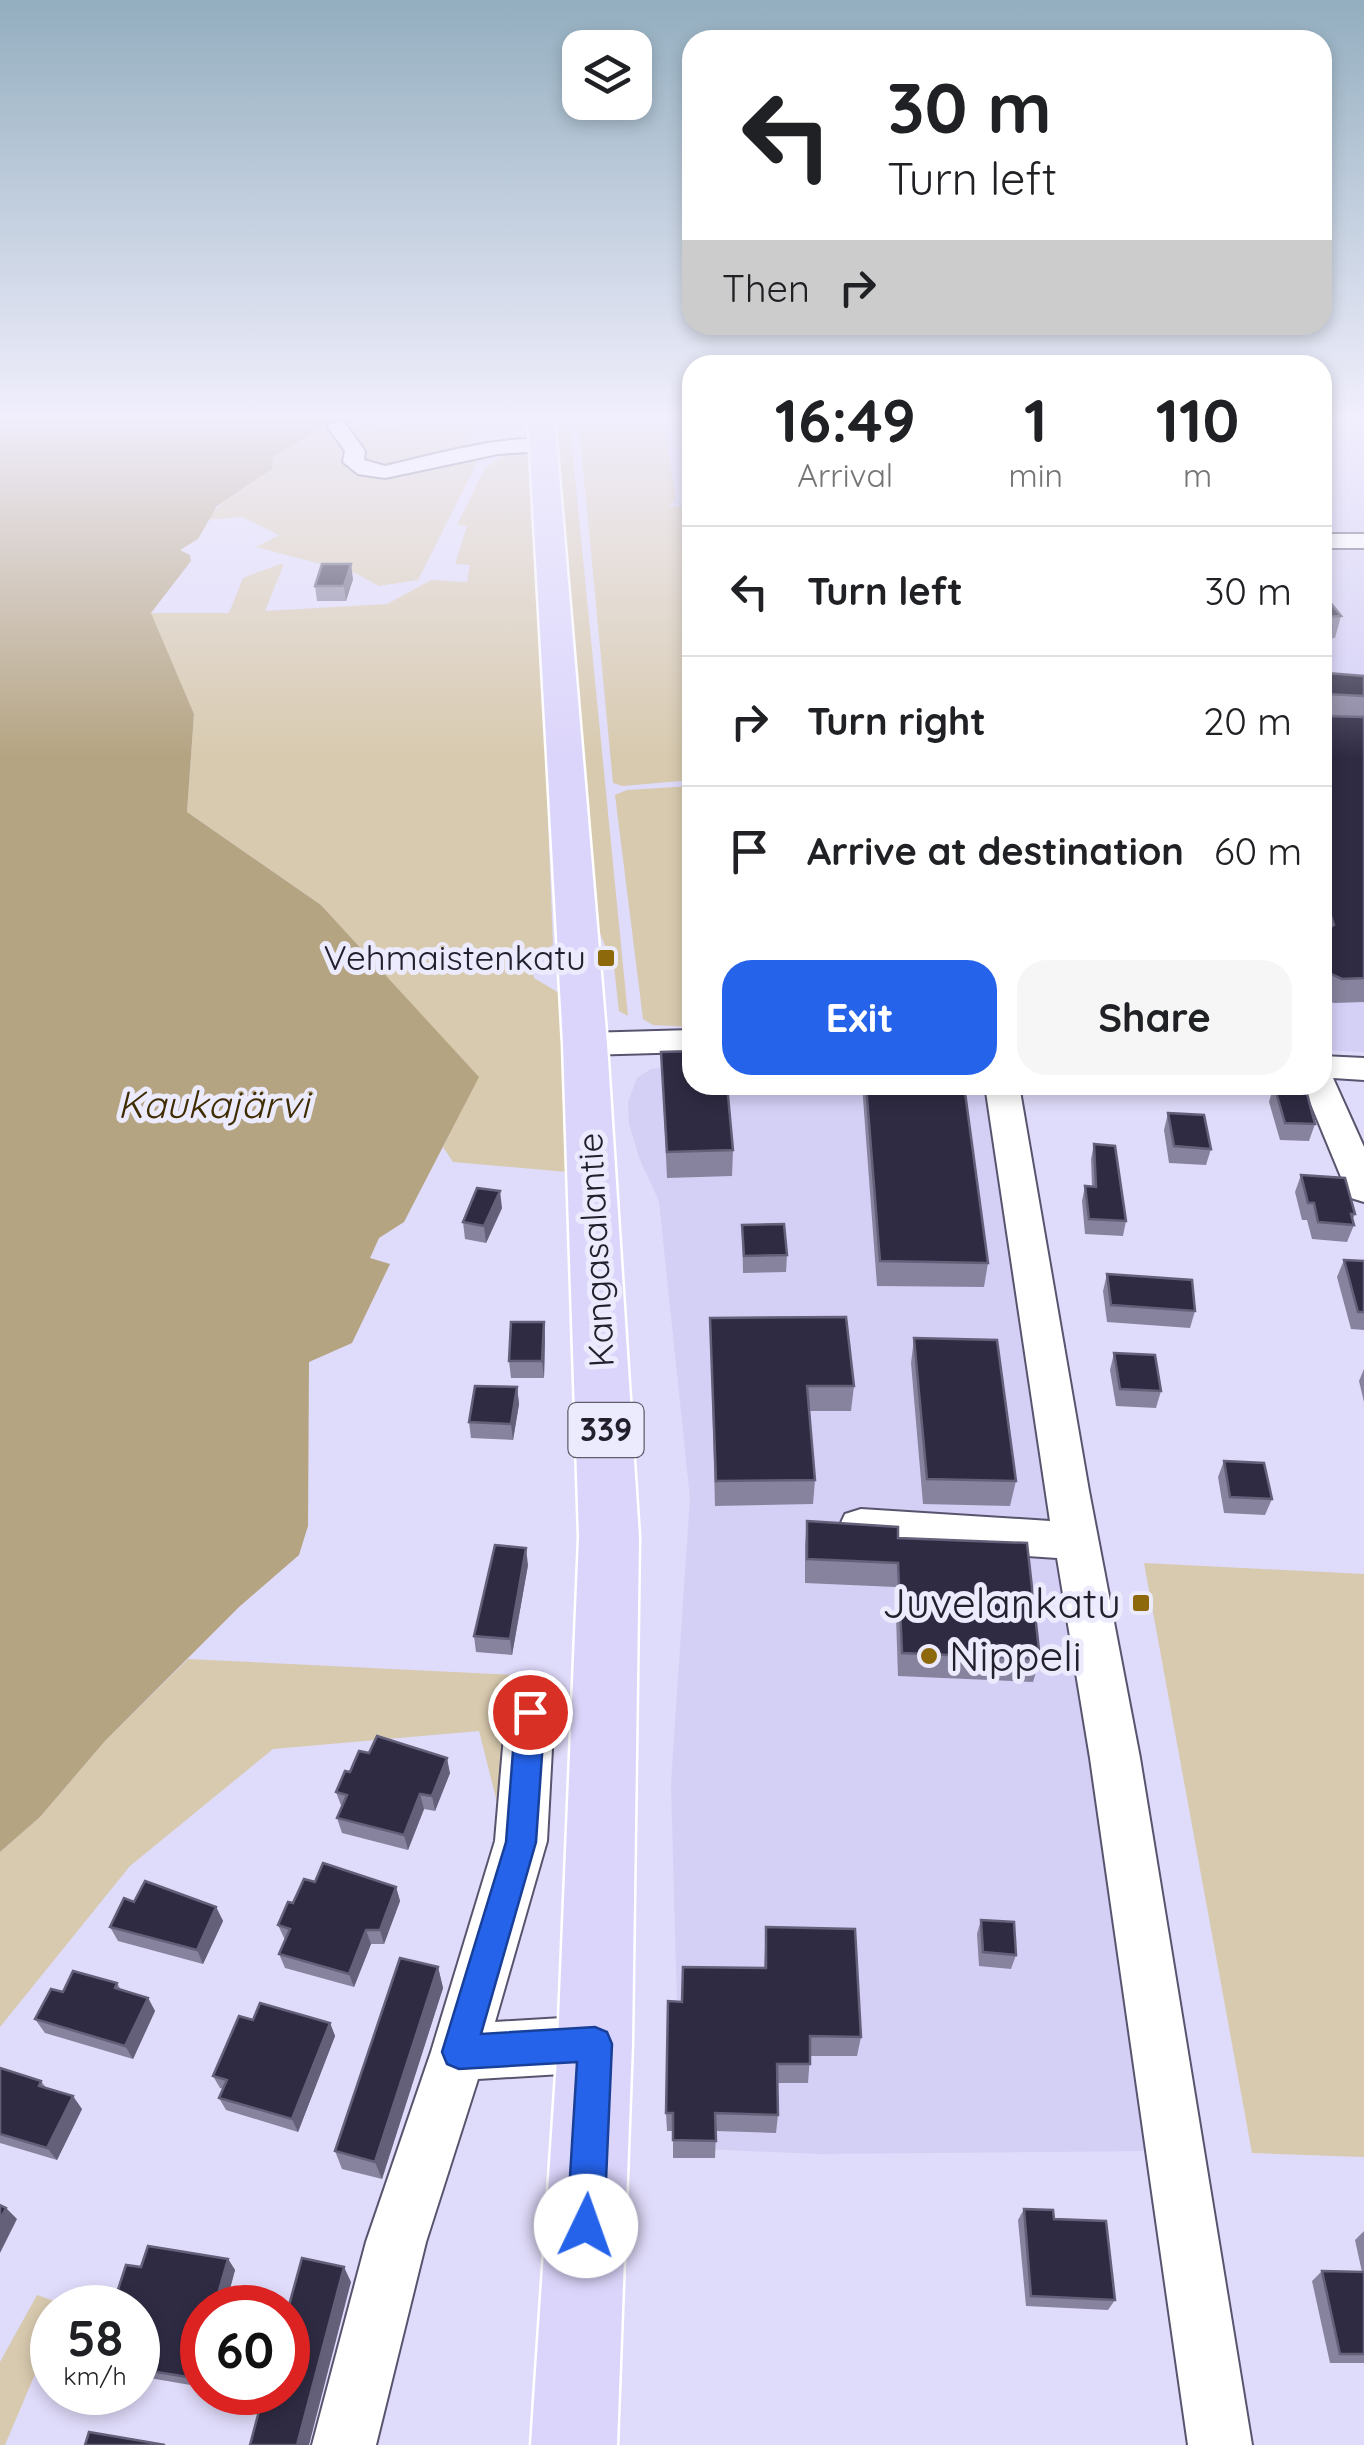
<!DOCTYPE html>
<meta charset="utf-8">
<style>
body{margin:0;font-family:Quicksand,sans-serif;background:#f6f6f6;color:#202124;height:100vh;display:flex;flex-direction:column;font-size:38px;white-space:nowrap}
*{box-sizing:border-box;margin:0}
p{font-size:32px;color:#757577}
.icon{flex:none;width:55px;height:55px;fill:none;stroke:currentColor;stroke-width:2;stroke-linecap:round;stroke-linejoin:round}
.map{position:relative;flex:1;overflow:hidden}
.sheet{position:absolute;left:682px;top:355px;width:650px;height:740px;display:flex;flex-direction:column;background:#fff;border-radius:30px;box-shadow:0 5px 15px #0003}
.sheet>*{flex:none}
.top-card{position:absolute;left:682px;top:30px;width:650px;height:305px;border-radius:30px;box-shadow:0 5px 15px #0003;background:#fff;color:#202124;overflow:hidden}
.buttons{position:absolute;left:562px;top:30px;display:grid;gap:20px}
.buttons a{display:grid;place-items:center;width:90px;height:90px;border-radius:20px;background:#fff;box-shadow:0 5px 15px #0003;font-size:50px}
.speed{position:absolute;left:30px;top:2285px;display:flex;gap:20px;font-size:50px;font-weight:700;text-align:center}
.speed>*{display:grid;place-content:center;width:130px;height:130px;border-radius:50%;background:#fff;box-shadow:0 5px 15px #0003;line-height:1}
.speed small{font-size:25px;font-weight:400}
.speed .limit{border:15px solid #d22;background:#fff;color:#111}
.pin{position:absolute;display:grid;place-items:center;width:85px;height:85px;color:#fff;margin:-42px;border:5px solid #fff;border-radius:50%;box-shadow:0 2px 10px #0007}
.me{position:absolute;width:110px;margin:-55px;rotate:3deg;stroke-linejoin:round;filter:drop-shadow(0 0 8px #0008)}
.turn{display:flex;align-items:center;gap:35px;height:210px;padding:0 40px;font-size:45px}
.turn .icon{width:130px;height:130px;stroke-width:2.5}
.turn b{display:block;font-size:70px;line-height:85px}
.then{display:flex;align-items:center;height:95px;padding:0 40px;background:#0003;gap:20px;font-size:38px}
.eta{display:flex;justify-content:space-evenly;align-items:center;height:170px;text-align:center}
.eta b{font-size:60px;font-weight:700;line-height:70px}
.button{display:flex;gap:20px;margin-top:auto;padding:20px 40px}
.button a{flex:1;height:115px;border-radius:30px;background:#2563eb;color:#fff;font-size:40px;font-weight:700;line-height:115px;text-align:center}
.button a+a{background:#f6f6f6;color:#202124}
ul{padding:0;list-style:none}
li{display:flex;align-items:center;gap:30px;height:130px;padding:0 40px;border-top:2px solid #e0e0e0}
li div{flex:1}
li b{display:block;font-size:38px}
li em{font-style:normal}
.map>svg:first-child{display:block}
.built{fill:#d4cff5}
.green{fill:#d8caaf}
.water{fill:#b5a482}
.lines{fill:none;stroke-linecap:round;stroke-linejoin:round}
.minor-casing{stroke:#58546e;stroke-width:4}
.major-casing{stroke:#fff;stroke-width:5}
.minor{fill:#fff;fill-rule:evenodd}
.major{fill:#dcd5fb;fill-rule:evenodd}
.wall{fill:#87839e}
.shaded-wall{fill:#64607a}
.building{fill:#2f2b43;stroke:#64607a;stroke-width:2.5}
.route{fill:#2563eb;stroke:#184099;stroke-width:2.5}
.poi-dot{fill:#8d690c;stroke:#eceafd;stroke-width:4}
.labels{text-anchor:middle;stroke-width:10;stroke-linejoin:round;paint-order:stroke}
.shield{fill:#eceafd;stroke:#5f5d6b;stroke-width:2.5}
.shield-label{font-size:32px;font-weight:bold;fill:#22202c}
.poi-label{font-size:35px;fill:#22202c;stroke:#eceafd;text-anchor:end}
.street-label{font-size:35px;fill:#22202c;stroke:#eceafd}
.water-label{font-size:38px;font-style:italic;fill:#3f2c00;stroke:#eceafd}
.near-poi-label{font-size:42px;fill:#22202c;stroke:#eceafd;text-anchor:end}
</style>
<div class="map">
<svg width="1364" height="2445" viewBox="0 0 1364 2445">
<rect width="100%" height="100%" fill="#dfdbfa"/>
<g class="built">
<path d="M656,416H692V599L658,421Z"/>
<path d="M1323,416H1364V1052L1323,1050Z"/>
<path d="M692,1065V1085H984L1149,2151L818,2154L681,2148L671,1784L690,1498L659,1201L640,1160L629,1124L628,1102L637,1078L651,1069Z"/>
</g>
<g class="green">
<path d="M344,416H389L374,424L391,429L408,420L392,416H472L470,443L464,452L395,469L363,467L356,460V448L350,436L346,440L350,451L349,462C374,490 438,462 469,454L481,455L418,580L379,586L355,573L256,547L279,535L242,517L206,520L221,504L272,469L273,457L324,427L329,420Z"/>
<path d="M553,416H569L628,1016L619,1011L612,948H606L593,916Z"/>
<path d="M578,416H677L664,424L676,499L669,506H692V780L623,786L613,783Z"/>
<path d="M510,450H529L534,468L553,945L531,959L534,978L564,996L579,1173L453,1162L443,1147L478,1077L321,905L187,812L194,714L150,613H229L243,578L280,564H284L265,611L387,604L431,580L467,582L470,565L455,564L467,526L457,525L485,468Z"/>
<path d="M692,786V1027L653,1025L643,1019L615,795L627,790Z"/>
<path d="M1144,1563L1364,1574V2157L1252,2153Z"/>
<path d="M188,1659L535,1676L507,1726L502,1822L479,1731L273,1749L130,1866L0,2027V1852L40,1817L105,1741Z"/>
<path d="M37,2295L65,2305L52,2308V2334L5,2445H0V2362Z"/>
</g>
<path class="water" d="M0,416H344L329,420L324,427L273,457L272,469L217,506L198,539L180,550L190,555L191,561L151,613L194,714L187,812L321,905L479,1077L404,1222L379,1238L370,1258L390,1264L352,1343L309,1362L308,1526L299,1555L239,1607L105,1741L40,1817L0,1852Z"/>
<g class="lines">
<defs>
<g id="minor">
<path d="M337,420L344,422L365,451L364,460L385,466C416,459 532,426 553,445L543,451L498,454L385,478L358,474L343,462L345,451L327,426Z"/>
<rect x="1322" y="534" width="42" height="14"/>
<path d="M692,1030V1052L585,1055L573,1052L568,1044L573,1036L585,1033Z"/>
<path d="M1322,1056L1364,1058V1080L1333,1078L1364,1147V1202L1351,1198L1346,1189L1303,1085H1322Z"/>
<path d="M985,1085H1019L1089,1491L1140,1758L1252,2445H1188L1090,1758L1057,1558L861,1545L845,1540L839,1527L845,1514L861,1509L1050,1521Z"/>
<path d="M530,1690L547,1697L554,1712L547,1841L495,2022L595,2016L615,2024L623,2044L615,2064L595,2072L478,2079L426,2242L376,2445H312L366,2242L431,2052L495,1841L506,1712L513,1697Z"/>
</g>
<path id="major" d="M528,416H554L607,1044L639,1537L632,2044L617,2445H531L558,2044L579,1537L563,1044Z"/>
</defs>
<use href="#minor" class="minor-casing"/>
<use href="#major" class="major-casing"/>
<use href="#minor" class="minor"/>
<use href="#major" class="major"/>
</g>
<g class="wall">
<path d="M353,579L346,601H317L315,586Z"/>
<path d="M1322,592L1341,616L1335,638L1327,639L1325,647H1322Z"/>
<path d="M1322,667L1327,673L1364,676V1002L1334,1003L1322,998Z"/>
<path d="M661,1052L733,1150L732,1176L667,1178Z"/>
<path d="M862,1085H964L988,1263L984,1287L877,1286Z"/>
<path d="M1274,1085L1315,1124L1309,1141L1280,1140L1269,1102Z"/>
<path d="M1168,1113L1211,1149L1206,1165L1169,1163L1164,1130Z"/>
<path d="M1094,1144L1126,1221L1123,1236L1085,1234L1082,1201L1085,1186H1092L1091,1159Z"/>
<path d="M1301,1175L1355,1214L1352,1221L1354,1225L1347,1242L1312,1239L1307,1220H1302L1295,1192Z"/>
<path d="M502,1208L486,1243L465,1239L463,1222Z"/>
<path d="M742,1225L787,1255L786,1272L743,1273Z"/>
<path d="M1344,1260L1364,1261V1330L1351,1329L1337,1277Z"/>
<path d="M1107,1274L1195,1311L1190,1328L1107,1322L1103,1291Z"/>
<path d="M710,1318L854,1386L851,1411H809L815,1480L813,1504L715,1506Z"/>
<path d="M544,1322L545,1338L544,1378H511L509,1361Z"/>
<path d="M914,1338L1016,1481L1010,1506L923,1504L911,1363Z"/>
<path d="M1114,1353L1161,1391L1156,1408L1116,1406L1110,1370Z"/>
<path d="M1364,1369V1402L1359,1381Z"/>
<path d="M517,1387L519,1404L513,1440L471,1438L469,1422Z"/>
<path d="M1224,1461L1272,1499L1265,1515L1224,1513L1218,1477Z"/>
<path d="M807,1521L898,1538L1040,1659L1033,1682L898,1676L895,1587L805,1583V1545Z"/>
<path d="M528,1565L512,1655L476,1652L474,1636Z"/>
<path d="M350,1772L450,1773L435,1811L424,1809L408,1850L342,1833L337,1818L342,1808L336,1792Z"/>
<path d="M315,1882L396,1887L400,1901L384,1944H371L354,1987L285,1968L279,1954L285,1940L278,1925L293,1903Z"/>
<path d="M134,1902L216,1907L223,1921L203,1964L118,1941L110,1927Z"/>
<path d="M981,1920L1016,1955L1011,1969L979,1966L977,1934Z"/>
<path d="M766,1927L861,2037L857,2056H810L808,2083H778V2115L776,2133L716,2131L715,2158H673V2131H667L666,2113L682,2002L764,1968Z"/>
<path d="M438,1967L443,1988L382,2179L342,2169L335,2151Z"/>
<path d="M117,1983L121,1990L148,1998L155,2011L133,2059L45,2033L35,2019L63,1992Z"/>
<path d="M253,2020L330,2023L335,2036L298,2132L226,2110L219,2098L223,2089L220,2088L213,2076Z"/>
<path d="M0,2068L41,2081L47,2089L82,2109L57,2160L0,2143Z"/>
<path d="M1024,2209L1054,2219L1115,2300L1108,2310L1026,2306L1018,2220Z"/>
<path d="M1364,2231V2363H1330L1312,2281L1322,2271L1362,2272L1355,2240Z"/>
<path d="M228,2259L235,2270L202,2387L138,2376V2308L141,2267Z"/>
</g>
<g class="shaded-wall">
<path d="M351,564L353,579L346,601L344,586Z"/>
<path d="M500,1191L502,1208L486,1243L484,1226Z"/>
<path d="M544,1322L545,1338L544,1378L542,1361Z"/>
<path d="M517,1387L519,1404L513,1440L511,1424Z"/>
<path d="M526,1548L528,1565L512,1655L510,1639Z"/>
<path d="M447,1758L450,1773L435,1811L432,1796Z"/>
<path d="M420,1794L424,1809L408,1850L404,1835Z"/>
<path d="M396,1887L400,1901L384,1944L380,1930Z"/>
<path d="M216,1907L223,1921L203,1964L197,1950Z"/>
<path d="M366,1930L371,1944L354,1987L349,1974Z"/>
<path d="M438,1967L443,1988L382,2179L375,2162Z"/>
<path d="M148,1998L155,2011L133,2059L125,2046Z"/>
<path d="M330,2023L335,2036L298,2132L292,2119Z"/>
<path d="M73,2096L82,2109L57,2160L47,2148Z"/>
<path d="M6,2208L17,2219L0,2253V2220Z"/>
<path d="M228,2259L235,2270L225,2308H214Z"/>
<path d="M344,2267L351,2282L309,2445H297Z"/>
<path d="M202,2348V2387L194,2378Z"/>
</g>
<g class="building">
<path d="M322,564H351L344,586H315Z"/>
<path d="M1322,592L1341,616L1325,617L1331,625H1322Z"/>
<path d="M1322,667L1327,673L1364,676V696L1326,694V716L1364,717V978L1342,979L1322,970V932L1334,925L1322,890Z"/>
<path d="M692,1051V1085H727L733,1150L667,1152L661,1052Z"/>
<path d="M866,1085H964L988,1263L880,1261Z"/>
<path d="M1274,1085L1305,1086L1315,1124L1285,1123Z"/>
<path d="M1168,1113L1204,1115L1211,1149L1174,1146Z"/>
<path d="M1094,1144L1115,1146L1126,1221L1089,1219L1085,1186L1096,1187Z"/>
<path d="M1301,1175L1345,1178L1355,1214H1351L1354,1225L1318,1222L1314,1203H1308Z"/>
<path d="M477,1188L500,1191L484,1226L463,1222Z"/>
<path d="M784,1224L787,1255L744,1256L742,1225Z"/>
<path d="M1344,1260L1364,1261V1312H1358Z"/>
<path d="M1107,1274L1192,1280L1195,1311L1111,1305Z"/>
<path d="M846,1317L854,1386H807L815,1480L716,1481L710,1318Z"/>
<path d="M511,1322H544L542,1361H509Z"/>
<path d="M914,1338L997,1340L1016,1481L927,1479Z"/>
<path d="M1114,1353L1155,1355L1161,1391L1120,1389Z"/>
<path d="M475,1386L517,1387L511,1424L469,1422Z"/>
<path d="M1224,1461L1264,1463L1272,1499L1230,1497Z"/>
<path d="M807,1521L898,1527V1538L1027,1543L1040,1659L902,1653L898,1563L807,1559Z"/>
<path d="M495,1545L526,1548L510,1639L474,1636Z"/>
<path d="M377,1736L447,1758L432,1796L420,1794L404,1835L337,1818L347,1795L336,1792L345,1771L350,1772L359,1751L369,1753Z"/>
<path d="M323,1863L396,1887L380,1930H366L349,1974L279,1954L290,1929L278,1925L288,1902L293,1903L304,1879L315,1882Z"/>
<path d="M145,1881L216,1907L197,1950L110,1927L124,1898L134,1902Z"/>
<path d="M981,1920L1014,1922L1016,1955L983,1952Z"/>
<path d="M766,1927L855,1929L861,2037L810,2036V2064H777L778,2115L715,2113L716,2141L673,2140V2113H666L668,2001L682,2002L683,1967L766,1968Z"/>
<path d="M400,1958L438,1967L375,2162L335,2151Z"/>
<path d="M73,1971L117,1983L115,1988L148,1998L125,2046L35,2019L51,1989L63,1992Z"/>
<path d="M260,2003L330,2023L292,2119L219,2098L227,2080L213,2076L239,2016L253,2020Z"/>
<path d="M0,2068L41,2081L39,2086L73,2096L47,2148L0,2134Z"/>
<path d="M0,2205L6,2208L0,2220Z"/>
<path d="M1024,2209L1053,2210L1054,2219L1106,2221L1115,2300L1031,2296Z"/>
<path d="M148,2246L228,2259L214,2308H202V2348L194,2378L138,2369V2308H112L126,2265L141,2267Z"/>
<path d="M302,2258L344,2267L297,2445H250L264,2392H288V2309Z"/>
<path d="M1322,2271L1364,2272V2354H1340Z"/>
<path d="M89,2432L165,2445H85Z"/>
</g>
<linearGradient id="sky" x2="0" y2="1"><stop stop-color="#93aebf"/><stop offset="0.55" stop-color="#f1effd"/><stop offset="1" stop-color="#f1effd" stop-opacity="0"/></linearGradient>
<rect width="1364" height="758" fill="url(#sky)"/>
<path class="route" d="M530,1699L541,1703L545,1712L536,1842L481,2034L595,2027L607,2032L612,2044L604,2226L598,2239L586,2244L573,2239L567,2226L577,2062L459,2069L447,2064L442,2052L506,1842L516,1712L520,1703Z"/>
<g class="poi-dot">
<rect x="596" y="948" width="20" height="20" rx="5"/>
<rect x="1131" y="1593" width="20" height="20" rx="5"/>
<circle cx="929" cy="1656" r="10"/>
</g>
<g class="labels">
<rect class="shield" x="568.5" y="1403" width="75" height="54" rx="8"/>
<g class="shield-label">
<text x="606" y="1441">339</text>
</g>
<g class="poi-label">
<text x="586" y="970">Vehmaistenkatu</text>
</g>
<g class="street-label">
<text transform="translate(596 1250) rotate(-93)" y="12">Kangasalantie</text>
</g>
<g class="water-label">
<text x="213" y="1118">Kaukajärvi</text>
</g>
<g class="near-poi-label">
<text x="1121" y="1618">Juvelankatu</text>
<text x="949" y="1671" text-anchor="start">Nippeli</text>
</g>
</g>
</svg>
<div class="buttons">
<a><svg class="icon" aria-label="layers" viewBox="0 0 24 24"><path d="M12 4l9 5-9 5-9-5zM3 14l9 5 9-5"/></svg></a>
</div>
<div class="speed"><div>58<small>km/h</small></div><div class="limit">60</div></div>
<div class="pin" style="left:530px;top:1712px;background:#d93025"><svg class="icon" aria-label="arrive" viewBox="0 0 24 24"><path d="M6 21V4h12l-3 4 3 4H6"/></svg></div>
<svg class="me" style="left:586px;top:2226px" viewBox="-20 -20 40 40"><circle r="19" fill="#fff"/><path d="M0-13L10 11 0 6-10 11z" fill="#2563eb"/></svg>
<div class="top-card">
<div class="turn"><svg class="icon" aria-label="left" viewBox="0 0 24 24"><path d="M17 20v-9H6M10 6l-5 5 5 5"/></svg><div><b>30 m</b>Turn left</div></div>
<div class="then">Then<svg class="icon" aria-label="right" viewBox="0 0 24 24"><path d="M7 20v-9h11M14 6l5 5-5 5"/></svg></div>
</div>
<section class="sheet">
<div class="eta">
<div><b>16:49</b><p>Arrival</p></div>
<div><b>1</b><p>min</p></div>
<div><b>110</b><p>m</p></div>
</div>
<ul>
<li><svg class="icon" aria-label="left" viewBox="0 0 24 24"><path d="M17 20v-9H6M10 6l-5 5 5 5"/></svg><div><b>Turn left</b></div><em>30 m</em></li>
<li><svg class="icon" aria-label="right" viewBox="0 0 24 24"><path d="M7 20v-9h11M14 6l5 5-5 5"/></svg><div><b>Turn right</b></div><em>20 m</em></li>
<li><svg class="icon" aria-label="arrive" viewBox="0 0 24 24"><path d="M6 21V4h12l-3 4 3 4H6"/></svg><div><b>Arrive at destination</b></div><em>60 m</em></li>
</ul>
<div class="button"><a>Exit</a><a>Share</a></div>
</section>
</div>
